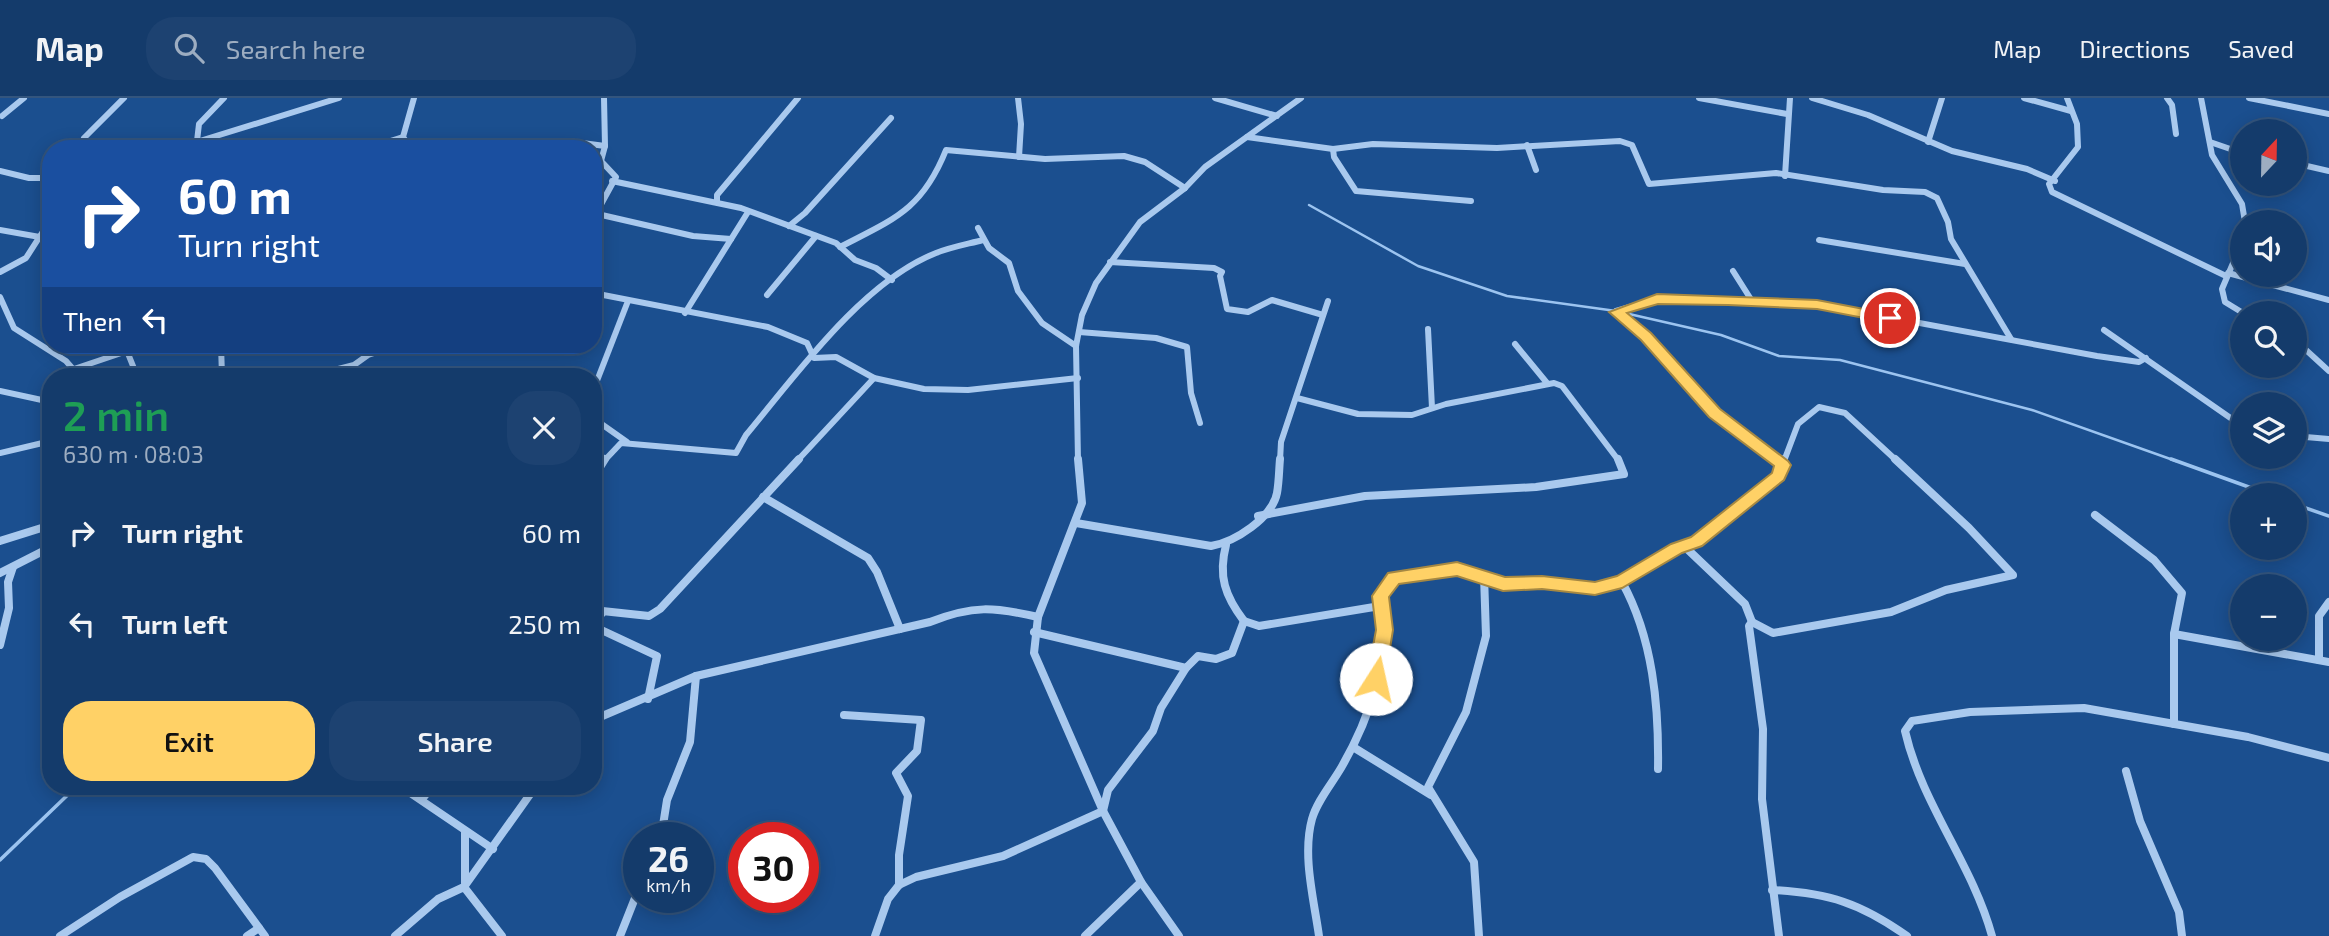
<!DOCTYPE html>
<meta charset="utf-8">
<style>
body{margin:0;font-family:"Exo 2",sans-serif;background:#1d4271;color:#f1f3f6;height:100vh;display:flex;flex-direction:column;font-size:26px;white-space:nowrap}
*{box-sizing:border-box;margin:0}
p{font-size:23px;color:#9dadc1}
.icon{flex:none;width:38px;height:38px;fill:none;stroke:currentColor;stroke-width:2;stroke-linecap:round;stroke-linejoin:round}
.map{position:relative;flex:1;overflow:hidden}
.drawer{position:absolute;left:42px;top:270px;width:560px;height:427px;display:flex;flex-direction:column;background:#143b6b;border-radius:28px;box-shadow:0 4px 18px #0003,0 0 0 2px #33557e}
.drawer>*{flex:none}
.banner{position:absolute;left:42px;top:42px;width:560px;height:214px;border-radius:28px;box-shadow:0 4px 18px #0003,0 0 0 2px #33557e;background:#1a4fa0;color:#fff;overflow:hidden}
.needle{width:46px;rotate:22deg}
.tools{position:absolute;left:2230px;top:21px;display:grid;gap:14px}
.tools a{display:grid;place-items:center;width:77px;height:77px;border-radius:50%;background:#143b6b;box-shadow:0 4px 18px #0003,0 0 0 2px #33557e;font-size:35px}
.speed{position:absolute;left:623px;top:724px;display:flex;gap:14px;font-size:35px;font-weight:700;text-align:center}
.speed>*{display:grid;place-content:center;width:91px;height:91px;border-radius:50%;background:#143b6b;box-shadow:0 4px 18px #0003,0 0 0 2px #33557e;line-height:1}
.speed small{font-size:18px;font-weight:400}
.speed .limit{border:10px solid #d22;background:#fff;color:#111}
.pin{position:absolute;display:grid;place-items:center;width:60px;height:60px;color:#fff;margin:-30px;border:4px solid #fff;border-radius:50%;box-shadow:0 2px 7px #0007}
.me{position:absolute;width:77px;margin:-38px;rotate:10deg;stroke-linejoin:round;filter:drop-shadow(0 0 5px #0008)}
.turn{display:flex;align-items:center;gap:24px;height:147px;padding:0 21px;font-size:32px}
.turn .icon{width:91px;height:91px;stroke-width:2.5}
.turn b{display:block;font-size:49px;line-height:60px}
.then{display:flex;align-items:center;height:66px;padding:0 21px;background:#0003;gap:14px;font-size:26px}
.round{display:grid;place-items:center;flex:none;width:74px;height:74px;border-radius:28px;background:#1d4271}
.headline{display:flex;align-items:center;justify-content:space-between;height:119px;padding:0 21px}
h1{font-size:42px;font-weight:600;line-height:52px;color:#1e9e55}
.cta{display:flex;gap:14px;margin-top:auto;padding:14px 21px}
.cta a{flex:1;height:80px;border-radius:28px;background:#ffd166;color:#111;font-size:28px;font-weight:600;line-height:80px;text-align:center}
.cta a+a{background:#1d4271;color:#f1f3f6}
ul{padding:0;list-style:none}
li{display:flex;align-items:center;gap:21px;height:91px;padding:0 21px}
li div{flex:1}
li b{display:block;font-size:26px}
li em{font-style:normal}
header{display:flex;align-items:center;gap:42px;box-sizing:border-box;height:98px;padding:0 35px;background:#143b6b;border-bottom:2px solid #33557e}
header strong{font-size:33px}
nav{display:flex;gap:38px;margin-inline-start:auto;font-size:24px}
.search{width:490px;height:63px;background:#1d4271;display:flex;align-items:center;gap:18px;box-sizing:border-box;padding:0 24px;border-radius:28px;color:#9dadc1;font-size:26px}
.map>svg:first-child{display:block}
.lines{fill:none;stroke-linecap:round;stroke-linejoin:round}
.stream-far1{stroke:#9cc4f0;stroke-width:2.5}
.stream{stroke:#9cc4f0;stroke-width:3.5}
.street-far1{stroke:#a9c9ee;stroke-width:6}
.street{stroke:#a9c9ee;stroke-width:8}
.route{fill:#ffd166;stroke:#a68842;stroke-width:2}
</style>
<header>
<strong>Map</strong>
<div class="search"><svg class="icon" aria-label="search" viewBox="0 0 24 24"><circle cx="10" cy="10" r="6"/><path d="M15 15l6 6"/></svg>Search here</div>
<nav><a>Map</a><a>Directions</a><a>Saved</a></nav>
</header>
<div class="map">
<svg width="2329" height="838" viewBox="0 0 2329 838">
<rect width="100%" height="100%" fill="#1b4f8f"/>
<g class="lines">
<path class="stream-far1" d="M1309,107L1418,168L1507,198L1616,213L1721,237L1779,258L1840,262L2032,312L2176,363"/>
<g class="stream">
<path d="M2171,361L2271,397"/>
<path d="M2294,406L2329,418"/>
<path d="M0,762L77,688"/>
</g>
<g class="street-far1">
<path d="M1018,0L1021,26L1019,59"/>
<path d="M1215,0L1277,18"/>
<path d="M1699,0L1787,16"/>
<path d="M1812,0L1868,17L1952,53L2027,71L2055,83"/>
<path d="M2024,0L2071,13"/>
<path d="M2067,0L2077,26L2078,49L2049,86L2052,94L2226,178"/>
<path d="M2167,0L2172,7L2176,36"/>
<path d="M2201,0L2212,57L2242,106L2245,124"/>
<path d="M2249,0L2329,16"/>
<path d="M2,18L24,0"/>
<path d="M1247,39L1333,51L1373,46L1497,50L1620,43L1632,47L1649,86L1776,75L1883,92L1925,94L1937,100L1948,124L1951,141L2011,241"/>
<path d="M84,40L124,0"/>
<path d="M197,43L199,26L224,0"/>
<path d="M1928,44L1942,0"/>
<path d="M2210,44L2242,55"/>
<path d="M1527,47L1536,72"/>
<path d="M174,51L339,0"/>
<path d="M365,51L403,39"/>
<path d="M411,51L403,39L414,0"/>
<path d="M523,51L567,43L605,48"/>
<path d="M1333,51L1334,59L1356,93L1471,103"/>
<path d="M2294,65L2329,73"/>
<path d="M0,73L29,80H51"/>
<path d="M1785,78L1790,0"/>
<path d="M612,83L741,110L836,145L855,162L876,170L892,182"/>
<path d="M717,104V97L798,0"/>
<path d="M593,115L693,138L731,141"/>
<path d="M593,121L616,79L601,63L605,48L604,0"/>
<path d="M789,128L805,115L891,20"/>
<path d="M978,130L989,150L1009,165L1018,193L1042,225L1076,248"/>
<path d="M0,132L51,141"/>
<path d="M1819,142L1965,166"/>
<path d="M2242,144L2222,191L2225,204L2243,215"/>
<path d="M840,149C894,121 922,112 946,52L1045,61L1124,58L1145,64L1185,90"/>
<path d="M1110,164L1214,170L1222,174L1220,178L1227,211L1248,214L1272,202L1323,217"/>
<path d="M1733,173L1752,203"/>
<path d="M0,174L26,160L51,121"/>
<path d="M2228,175L2329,202"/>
<path d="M593,195L768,229L807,245L814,260L836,259L874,280L924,291L968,292L1078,280"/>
<path d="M767,197L816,138"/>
<path d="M0,199L14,230L66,263L79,278"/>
<path d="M685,215L748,114"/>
<path d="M1428,231L1432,310"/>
<path d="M2104,232L2242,328"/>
<path d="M1079,234L1156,240L1187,249L1191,295L1200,325"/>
<path d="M2294,241L2329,273"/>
<path d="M1515,246L1547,285"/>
<path d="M221,247L222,278"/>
<path d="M127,253L137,278"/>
<path d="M74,271L145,247"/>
<path d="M311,278L354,267L368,257L399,247"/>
<path d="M0,293L51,304"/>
<path d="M593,293L628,203"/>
<path d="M1297,300L1358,316L1412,317L1446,306L1554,285L1562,288L1619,363"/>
<path d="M593,320L627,344"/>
<path d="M2294,338L2329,341"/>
<path d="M0,355L51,343"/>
<path d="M604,363L621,345L736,355L746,337C796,277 862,184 936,155C951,149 968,146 983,142"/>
<path d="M797,363L874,280"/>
<path d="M1078,363L1076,248L1082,217L1096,185L1140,124L1185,90L1205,69L1301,0"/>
<path d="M1280,363L1281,344L1328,203"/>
<path d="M1778,363L1715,315L1646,238L1616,213L1657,201L1817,206L2097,258L2139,264L2146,260"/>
<path d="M1784,363L1798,326L1819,309L1845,315L1897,363"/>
</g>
<g class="street">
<path d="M1078,361L1082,405L1038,519L1034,555L1103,713L1141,784L1179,838"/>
<path d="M1776,361L1783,367"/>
<path d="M593,380L605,361"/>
<path d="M763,399L868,460L877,474L900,531"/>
<path d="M2095,417L2154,462L2182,495L2174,536V626"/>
<path d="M1258,418L1365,398L1536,389L1624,376L1618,361"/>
<path d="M1076,425L1211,448C1235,444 1272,420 1277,395C1279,384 1279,372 1280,361"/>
<path d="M0,443L51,427"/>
<path d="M1226,447C1218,478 1225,498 1244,523"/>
<path d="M1683,447L1745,506L1752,524"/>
<path d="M593,458L599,459L593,479"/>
<path d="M0,475L51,449"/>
<path d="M1622,484C1653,540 1659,608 1658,671"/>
<path d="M593,512L649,518L660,511L799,361"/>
<path d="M603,514L594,524L595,529L657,558L648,601"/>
<path d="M1034,534L1186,570L1198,558L1216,561L1232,555L1244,523L1259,528L1380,508V498L1394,480L1456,471L1484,477L1503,486L1542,485L1596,490L1622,484L1677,450L1696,443L1767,389L1778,378L1784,361"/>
<path d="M2174,536L2329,564"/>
<path d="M0,547L9,510L8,484L13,469"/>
<path d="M2319,562V518L2329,504"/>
<path d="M844,617L921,622L917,653L896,675L908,698L899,757V787"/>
<path d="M593,622L696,578L930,524C973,507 994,509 1038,519"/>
<path d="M1353,649L1431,697"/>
<path d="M2126,673L2140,723L2179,814L2182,838"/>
<path d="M400,688L493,751"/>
<path d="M422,701L433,688"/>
<path d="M465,733V785"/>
<path d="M661,740L667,702L690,644L696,578"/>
<path d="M464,789L536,688"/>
<path d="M1772,792C1829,795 1860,805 1907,838"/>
<path d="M60,838L120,799L193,759L206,761L215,770L265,838"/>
<path d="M247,838L259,830"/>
<path d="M395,838L438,801L464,789L502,838"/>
<path d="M620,838L639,790"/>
<path d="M875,838L888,801L899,787L916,779L1003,758L1103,713L1108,692L1153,633L1161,610L1186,570"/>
<path d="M1085,838L1141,784"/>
<path d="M1319,838C1314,802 1302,757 1312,721C1317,703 1331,687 1341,670C1370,620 1388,567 1380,508"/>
<path d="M1479,838L1474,764L1428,689L1466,614L1486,538L1484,477"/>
<path d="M1779,838L1762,701L1763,631L1749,528L1752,524L1773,535L1891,514L1946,492L2013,477L1969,430L1895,361"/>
<path d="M1992,838C1972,765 1922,707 1905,633L1912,623L1970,614L2084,610L2248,639L2329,660"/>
</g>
</g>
<path class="route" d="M1657,196L1817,202L1890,216L1897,220L1890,225L1817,211L1728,207L1658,206L1627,215L1651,235L1720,311L1788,363L1791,367L1784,382L1702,448L1682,455L1622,490L1595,497L1542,491L1503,493L1457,478L1399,486L1389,499L1393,532L1385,581L1382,587H1370L1367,581L1376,532L1372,498L1388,475L1457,464L1505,479L1542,478L1595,484L1617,478L1671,446L1691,439L1772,375L1774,368L1709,319L1641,242L1609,214Z"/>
</svg>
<div class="tools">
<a><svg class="needle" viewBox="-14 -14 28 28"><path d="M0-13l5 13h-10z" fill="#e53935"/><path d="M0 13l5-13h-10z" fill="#9dadc1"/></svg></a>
<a><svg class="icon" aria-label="sound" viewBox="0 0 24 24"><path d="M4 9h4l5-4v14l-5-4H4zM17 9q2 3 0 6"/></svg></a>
<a><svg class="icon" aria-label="search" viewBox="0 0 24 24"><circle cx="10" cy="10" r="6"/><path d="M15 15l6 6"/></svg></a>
<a><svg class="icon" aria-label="layers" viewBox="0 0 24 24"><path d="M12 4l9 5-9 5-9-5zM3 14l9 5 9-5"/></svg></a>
<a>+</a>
<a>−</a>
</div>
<div class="speed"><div>26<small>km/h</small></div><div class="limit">30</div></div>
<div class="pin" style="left:1890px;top:220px;background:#d93025"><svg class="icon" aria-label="arrive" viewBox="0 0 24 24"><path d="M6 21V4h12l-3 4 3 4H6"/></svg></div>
<svg class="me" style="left:1376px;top:581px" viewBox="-20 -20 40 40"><circle r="19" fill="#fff"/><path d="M0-13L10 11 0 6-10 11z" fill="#ffd166"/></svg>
<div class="banner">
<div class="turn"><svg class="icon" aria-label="right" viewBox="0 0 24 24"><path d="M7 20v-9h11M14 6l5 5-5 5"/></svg><div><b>60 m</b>Turn right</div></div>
<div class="then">Then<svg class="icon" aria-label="left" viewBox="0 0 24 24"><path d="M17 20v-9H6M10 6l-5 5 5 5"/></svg></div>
</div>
<section class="drawer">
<div class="headline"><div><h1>2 min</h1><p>630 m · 08:03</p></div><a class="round"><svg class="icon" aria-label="close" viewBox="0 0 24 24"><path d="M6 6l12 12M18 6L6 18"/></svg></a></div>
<ul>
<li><svg class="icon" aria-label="right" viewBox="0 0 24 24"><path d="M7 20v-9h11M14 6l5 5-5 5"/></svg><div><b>Turn right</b></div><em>60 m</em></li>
<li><svg class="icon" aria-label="left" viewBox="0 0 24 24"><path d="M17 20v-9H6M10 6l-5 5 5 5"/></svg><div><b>Turn left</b></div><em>250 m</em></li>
</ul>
<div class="cta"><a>Exit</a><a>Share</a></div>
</section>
</div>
